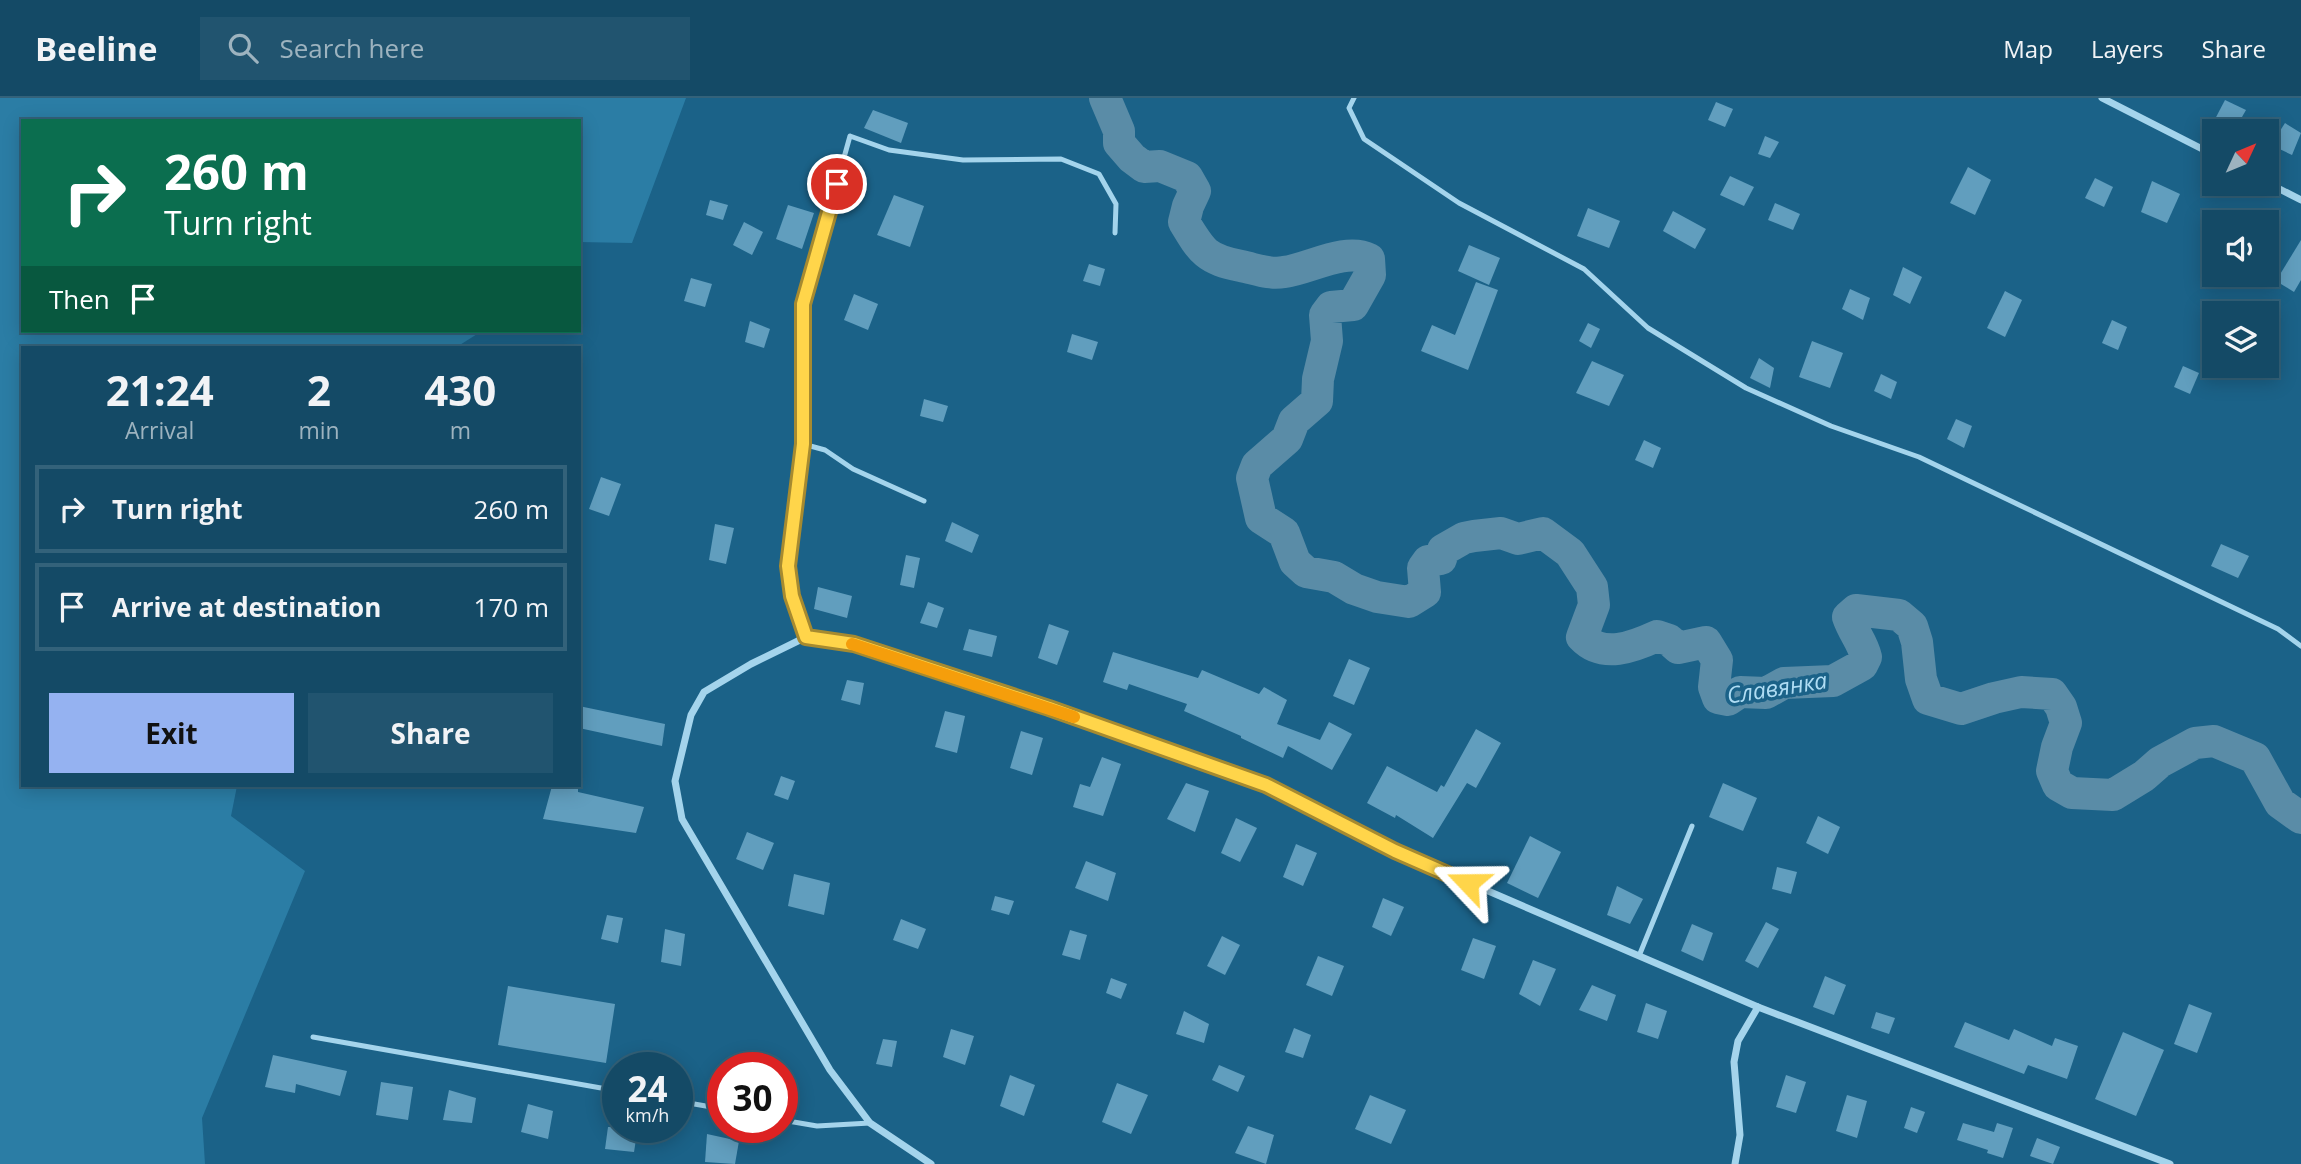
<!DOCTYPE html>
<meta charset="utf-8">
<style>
body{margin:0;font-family:"Open Sans",sans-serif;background:#21546f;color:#f1f3f6;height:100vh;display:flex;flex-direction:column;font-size:26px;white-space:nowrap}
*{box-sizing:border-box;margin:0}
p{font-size:23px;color:#9db3bf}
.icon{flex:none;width:38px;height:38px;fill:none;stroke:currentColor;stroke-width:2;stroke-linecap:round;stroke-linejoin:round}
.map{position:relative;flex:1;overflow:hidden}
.details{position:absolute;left:21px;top:248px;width:560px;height:441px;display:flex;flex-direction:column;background:#144a66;border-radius:0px;box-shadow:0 4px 18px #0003,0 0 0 2px #33627a}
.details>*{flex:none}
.top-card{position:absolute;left:21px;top:21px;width:560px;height:214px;border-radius:0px;box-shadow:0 4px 18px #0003,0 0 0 2px #33627a;background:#0b6e4f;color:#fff;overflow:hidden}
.needle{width:46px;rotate:46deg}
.fabs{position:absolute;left:2202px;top:21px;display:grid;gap:14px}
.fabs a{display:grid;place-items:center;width:77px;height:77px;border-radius:0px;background:#144a66;box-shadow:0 4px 18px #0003,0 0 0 2px #33627a;font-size:35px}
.speed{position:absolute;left:602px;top:954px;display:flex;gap:14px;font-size:35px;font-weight:700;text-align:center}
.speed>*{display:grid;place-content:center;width:91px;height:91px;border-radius:50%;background:#144a66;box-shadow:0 4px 18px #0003,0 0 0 2px #33627a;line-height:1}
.speed small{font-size:18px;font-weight:400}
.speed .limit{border:10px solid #d22;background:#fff;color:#111}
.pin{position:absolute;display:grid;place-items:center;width:60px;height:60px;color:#fff;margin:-30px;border:4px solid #fff;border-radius:50%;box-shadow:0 2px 7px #0007}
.me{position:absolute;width:77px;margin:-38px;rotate:293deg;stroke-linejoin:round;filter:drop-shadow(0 0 5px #0008)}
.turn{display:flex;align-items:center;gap:24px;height:147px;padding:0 28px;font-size:32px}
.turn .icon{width:91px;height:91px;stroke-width:2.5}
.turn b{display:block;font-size:49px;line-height:60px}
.then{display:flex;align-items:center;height:66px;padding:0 28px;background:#0003;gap:14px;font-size:26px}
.eta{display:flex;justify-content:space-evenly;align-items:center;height:119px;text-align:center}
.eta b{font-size:42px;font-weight:700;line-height:49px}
.button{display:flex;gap:14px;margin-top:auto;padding:14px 28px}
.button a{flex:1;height:80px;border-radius:0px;background:#95b2f1;color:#111;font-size:28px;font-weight:700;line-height:80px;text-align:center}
.button a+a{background:#21546f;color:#f1f3f6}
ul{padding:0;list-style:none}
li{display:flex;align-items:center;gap:21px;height:88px;margin:0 14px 10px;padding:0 14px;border:4px solid #33627a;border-radius:0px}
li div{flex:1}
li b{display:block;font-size:26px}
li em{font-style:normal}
header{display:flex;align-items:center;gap:42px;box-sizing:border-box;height:98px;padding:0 35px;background:#144a66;border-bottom:2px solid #33627a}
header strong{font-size:33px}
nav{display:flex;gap:38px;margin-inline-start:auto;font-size:24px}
.search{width:490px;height:63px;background:#21546f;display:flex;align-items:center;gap:18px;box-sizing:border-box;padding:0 24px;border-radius:0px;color:#9db3bf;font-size:26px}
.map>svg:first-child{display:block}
.green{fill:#2b7da5}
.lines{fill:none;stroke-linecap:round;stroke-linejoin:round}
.river{stroke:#5a8ca7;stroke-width:32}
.building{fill:#619ebe}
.lane{stroke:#a4d4ec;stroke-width:5}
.street{stroke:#a4d4ec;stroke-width:7}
.route-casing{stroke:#a68a30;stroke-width:18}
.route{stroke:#ffd54a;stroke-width:12}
.slow{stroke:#f59e0b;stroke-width:12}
.labels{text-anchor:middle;stroke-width:7;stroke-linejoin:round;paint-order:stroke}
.water-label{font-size:23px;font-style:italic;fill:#b0ddf4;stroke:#1b6288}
</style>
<header>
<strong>Beeline</strong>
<div class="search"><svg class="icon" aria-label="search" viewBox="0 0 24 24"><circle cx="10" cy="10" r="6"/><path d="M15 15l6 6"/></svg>Search here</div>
<nav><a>Map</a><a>Layers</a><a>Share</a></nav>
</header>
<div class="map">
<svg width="2301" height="1066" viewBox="0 0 2301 1066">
<rect width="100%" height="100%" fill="#1b6288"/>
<path class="green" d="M0,0H686L632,145L579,144V23H23V233H482L455,250H23V688H237L231,718L305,773L202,1020L205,1066H0Z"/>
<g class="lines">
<path class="river" d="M1105,0L1119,33V45L1132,60L1144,69L1160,68L1187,79L1195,93L1188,108L1184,124C1202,154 1206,161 1241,168C1256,171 1269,177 1284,174C1309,171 1345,149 1369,161L1370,177L1353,207L1331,209L1325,217L1327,243L1318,281L1317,303L1294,323L1287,341L1257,367L1252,380L1261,420L1284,435L1295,464L1306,474L1334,479L1354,491L1377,499L1409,504L1425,494L1423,470L1428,463L1441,461L1443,452L1464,440L1474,438L1501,435L1518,441L1543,435L1570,455L1592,489L1594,507L1582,539C1603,561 1633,549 1657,538L1669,542L1678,550L1706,544L1717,562L1714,589L1718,600L1728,602L1740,594L1766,595L1784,585L1833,583L1862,567L1866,559C1863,545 1853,534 1848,519L1856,512L1899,517L1912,528L1917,544L1921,581L1928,601L1961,611L1994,600L2021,594L2052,596L2061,609L2066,625L2057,649L2052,673L2058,687L2072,695L2113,697L2144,678L2160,664L2195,645L2214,643L2255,660L2280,705L2301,720"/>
</g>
<g class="building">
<path d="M2225,2L2246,12L2234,33L2214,23Z"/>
<path d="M1716,4L1733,11L1725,29L1708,22Z"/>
<path d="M873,12L908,25L901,45L864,30Z"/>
<path d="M2285,25L2301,35L2292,57L2271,47Z"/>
<path d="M1765,38L1779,44L1770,60L1758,56Z"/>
<path d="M1968,69L1991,82L1975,117L1950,105Z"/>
<path d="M1730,78L1754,89L1744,108L1720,97Z"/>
<path d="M2095,80L2113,89L2104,109L2085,100Z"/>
<path d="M2152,83L2180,96L2167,125L2141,114Z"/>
<path d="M894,97L924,108L910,149L877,137Z"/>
<path d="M710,102L728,107L723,122L706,117Z"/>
<path d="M1775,105L1800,116L1793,132L1768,122Z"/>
<path d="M788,107L814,115L802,151L776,141Z"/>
<path d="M1588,110L1620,123L1609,150L1577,138Z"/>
<path d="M1673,113L1706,131L1695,151L1663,133Z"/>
<path d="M744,124L763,134L752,157L733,147Z"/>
<path d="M2301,142V182L2294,194L2276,183Z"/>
<path d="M1469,147L1500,160L1489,187L1458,173Z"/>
<path d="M1089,166L1105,171L1100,188L1083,183Z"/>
<path d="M1903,169L1922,179L1910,206L1893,197Z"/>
<path d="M691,180L712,186L705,209L684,203Z"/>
<path d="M1476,184L1498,192L1468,272L1421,253L1432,227L1455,237Z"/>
<path d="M1850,191L1870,200L1863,222L1842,211Z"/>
<path d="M2005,193L2022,202L2005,239L1987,230Z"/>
<path d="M854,196L878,206L868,232L844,222Z"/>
<path d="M2112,222L2127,229L2118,252L2102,245Z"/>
<path d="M750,223L770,231L764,250L745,244Z"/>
<path d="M1588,225L1600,231L1591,250L1579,243Z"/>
<path d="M1072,236L1098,244L1092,262L1067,254Z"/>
<path d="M1812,243L1843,255L1830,290L1799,279Z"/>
<path d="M1759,260L1774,270L1770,290L1750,280Z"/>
<path d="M1592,263L1624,277L1609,308L1576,295Z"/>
<path d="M2183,268L2199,275L2190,296L2174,289Z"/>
<path d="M1881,276L1897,284L1891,301L1874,293Z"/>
<path d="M924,301L948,308L943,324L920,318Z"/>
<path d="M1956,321L1972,328L1964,350L1947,341Z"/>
<path d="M1644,342L1661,350L1653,370L1635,362Z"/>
<path d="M601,379L621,386L609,418L589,411Z"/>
<path d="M952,424L979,437L972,455L945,443Z"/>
<path d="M715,426L734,430L726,466L709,462Z"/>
<path d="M2221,446L2249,458L2238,480L2211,468Z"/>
<path d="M906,457L920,460L914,490L900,487Z"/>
<path d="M818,489L852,498L847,520L814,511Z"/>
<path d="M928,504L944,510L937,530L920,525Z"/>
<path d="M1049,526L1069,533L1057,567L1038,560Z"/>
<path d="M969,531L997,538L992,559L963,552Z"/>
<path d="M1113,554L1198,580L1202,572L1259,596L1264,589L1287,602L1277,626L1320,642L1329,624L1352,636L1332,672L1288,648L1283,660L1241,640V638L1184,613L1187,606L1129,586L1127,592L1103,584Z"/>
<path d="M1349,561L1370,570L1354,607L1333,598Z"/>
<path d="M847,582L864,585L860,607L841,602Z"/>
<path d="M579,608L665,626L662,648L579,630Z"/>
<path d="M945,613L965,618L957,655L935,649Z"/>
<path d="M1476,631L1501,645L1476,690L1467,685L1433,740L1396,717L1395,720L1367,705L1387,668L1437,694L1441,687L1444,689Z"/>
<path d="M1021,633L1043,640L1032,677L1010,670Z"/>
<path d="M1102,659L1121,666L1103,718L1073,709L1080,686L1090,689Z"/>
<path d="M781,678L795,683L788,702L774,697Z"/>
<path d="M1186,685L1209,693L1195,734L1167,721Z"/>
<path d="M1723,685L1757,700L1743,733L1709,719Z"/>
<path d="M552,688H578V694L644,709L636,735L543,721Z"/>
<path d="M1818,718L1840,729L1828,756L1806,745Z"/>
<path d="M1236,720L1257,730L1240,764L1221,755Z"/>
<path d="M747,734L774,745L763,772L736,761Z"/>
<path d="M1530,738L1561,754L1538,800L1507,785Z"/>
<path d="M1296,746L1317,755L1303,788L1283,779Z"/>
<path d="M1086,763L1116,775L1108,803L1075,790Z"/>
<path d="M1777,769L1797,774L1791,796L1772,791Z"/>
<path d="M794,776L830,785L824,817L788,808Z"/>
<path d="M1617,788L1643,801L1630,826L1607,817Z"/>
<path d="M995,798L1014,803L1009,817L991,812Z"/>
<path d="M1383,800L1404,809L1391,838L1372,829Z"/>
<path d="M607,817L623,820L618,845L601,841Z"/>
<path d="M901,821L926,831L918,851L893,842Z"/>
<path d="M1766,824L1779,831L1758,870L1745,863Z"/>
<path d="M1692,826L1713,835L1703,863L1681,853Z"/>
<path d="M665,831L685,836L681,868L661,864Z"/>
<path d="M1070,832L1087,837L1080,862L1062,857Z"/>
<path d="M1222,838L1240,847L1225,877L1207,868Z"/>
<path d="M1473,840L1496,848L1484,881L1461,872Z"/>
<path d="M1318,858L1344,868L1332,898L1306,887Z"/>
<path d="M1533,862L1556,871L1540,908L1519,896Z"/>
<path d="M1825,878L1846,887L1834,917L1813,909Z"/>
<path d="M1111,880L1127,886L1121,901L1106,895Z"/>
<path d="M1592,887L1616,897L1607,923L1579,912Z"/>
<path d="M508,888L615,906L606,965L498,947Z"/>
<path d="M1646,905L1667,913L1658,941L1637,934Z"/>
<path d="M2189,906L2212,915L2197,955L2174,946Z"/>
<path d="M1184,913L1209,926L1204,945L1176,936Z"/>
<path d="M1876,914L1895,920L1889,936L1871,930Z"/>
<path d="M1965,924L2009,942L2014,931L2052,948L2055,940L2078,948L2067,981L2028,967L2024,976L1954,949Z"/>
<path d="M1294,930L1311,937L1303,960L1285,954Z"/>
<path d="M951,931L974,938L965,967L943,959Z"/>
<path d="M2123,934L2164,952L2136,1018L2095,1001Z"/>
<path d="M883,941L897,943L892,969L876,966Z"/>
<path d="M273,957L347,973L340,998L296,986L295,995L265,989Z"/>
<path d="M1219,967L1245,978L1238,994L1212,982Z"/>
<path d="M1010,977L1035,987L1024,1018L1000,1008Z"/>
<path d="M1786,977L1806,984L1796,1015L1776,1009Z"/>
<path d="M381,984L413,989L408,1022L376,1017Z"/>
<path d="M1117,985L1148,997L1131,1036L1102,1024Z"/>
<path d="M449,992L476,1000L472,1025L443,1022Z"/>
<path d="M1370,997L1406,1012L1391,1046L1355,1031Z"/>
<path d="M1847,997L1867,1003L1857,1040L1836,1033Z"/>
<path d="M528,1006L553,1013L548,1041L521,1034Z"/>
<path d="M1911,1009L1925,1014L1917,1035L1904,1030Z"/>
<path d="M1963,1025L1994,1034L1997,1025L2013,1030L2003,1060L1987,1055L1988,1052L1957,1042Z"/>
<path d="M1248,1028L1274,1037L1266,1066L1235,1055Z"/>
<path d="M608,1029H638L634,1054L605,1051Z"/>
<path d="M707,1036L739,1043L735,1066L705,1064Z"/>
<path d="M2037,1040L2060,1049L2053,1066L2030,1058Z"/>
</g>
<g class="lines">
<g class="lane">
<path d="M1354,0L1349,10L1364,41L1459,105L1584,171L1648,230L1746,290L1831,328L1919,359L2278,531L2301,548"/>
<path d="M803,346L825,352L853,371L924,403"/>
<path d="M806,539L792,498L787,468L803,346V207L850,38L889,52L963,62L1061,61L1099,76L1116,106L1115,135"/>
<path d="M1639,858L1692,728"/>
<path d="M313,939L618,993"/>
<path d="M677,1003L723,1011"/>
<path d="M782,1022L817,1028L870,1025"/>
</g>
<g class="street">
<path d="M2102,0L2214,57"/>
<path d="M2266,84L2301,102"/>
<path d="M931,1066L870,1025L830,972L682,721L675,683L691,617L704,594L751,566L806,539L854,546L1049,610L1266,687L1395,753L1758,909L2170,1066"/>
<path d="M1735,1066L1740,1037L1734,964L1738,943L1758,909"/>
</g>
</g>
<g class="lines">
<defs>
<path id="route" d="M837,86L803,206V346L788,468L792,498L806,539L854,546L1049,610L1266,687L1395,753L1468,785"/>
</defs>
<use href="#route" class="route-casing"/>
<use href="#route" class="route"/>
<path class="slow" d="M852,546L1074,619"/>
</g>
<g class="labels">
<g class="water-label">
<text transform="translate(1777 590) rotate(-9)" y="8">Славянка</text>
</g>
</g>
</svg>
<div class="fabs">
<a><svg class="needle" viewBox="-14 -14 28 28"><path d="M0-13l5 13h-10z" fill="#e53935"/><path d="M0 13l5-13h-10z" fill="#9db3bf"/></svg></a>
<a><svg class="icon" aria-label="sound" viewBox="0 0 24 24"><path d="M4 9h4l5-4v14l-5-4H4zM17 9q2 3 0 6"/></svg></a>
<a><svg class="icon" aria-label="layers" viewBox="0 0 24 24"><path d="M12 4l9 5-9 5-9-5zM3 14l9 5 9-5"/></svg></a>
</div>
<div class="speed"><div>24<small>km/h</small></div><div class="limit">30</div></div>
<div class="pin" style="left:837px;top:86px;background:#d93025"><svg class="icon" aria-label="arrive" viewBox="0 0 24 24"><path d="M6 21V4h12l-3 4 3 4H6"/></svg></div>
<svg class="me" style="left:1468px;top:785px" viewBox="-20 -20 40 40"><path d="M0-17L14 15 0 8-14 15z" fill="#ffd54a" stroke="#fff" stroke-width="4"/></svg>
<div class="top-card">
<div class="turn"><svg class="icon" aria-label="right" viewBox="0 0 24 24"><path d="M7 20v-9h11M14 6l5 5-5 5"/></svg><div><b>260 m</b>Turn right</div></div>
<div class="then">Then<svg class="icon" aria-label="arrive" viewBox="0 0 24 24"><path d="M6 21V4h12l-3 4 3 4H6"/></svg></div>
</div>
<section class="details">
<div class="eta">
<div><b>21:24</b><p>Arrival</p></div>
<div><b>2</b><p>min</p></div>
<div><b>430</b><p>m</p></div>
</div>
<ul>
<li><svg class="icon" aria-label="right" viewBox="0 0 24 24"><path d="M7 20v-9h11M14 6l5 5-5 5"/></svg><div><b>Turn right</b></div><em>260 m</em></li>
<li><svg class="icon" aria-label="arrive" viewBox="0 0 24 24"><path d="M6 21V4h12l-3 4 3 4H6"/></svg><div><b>Arrive at destination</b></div><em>170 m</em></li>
</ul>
<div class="button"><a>Exit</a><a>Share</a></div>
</section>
</div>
